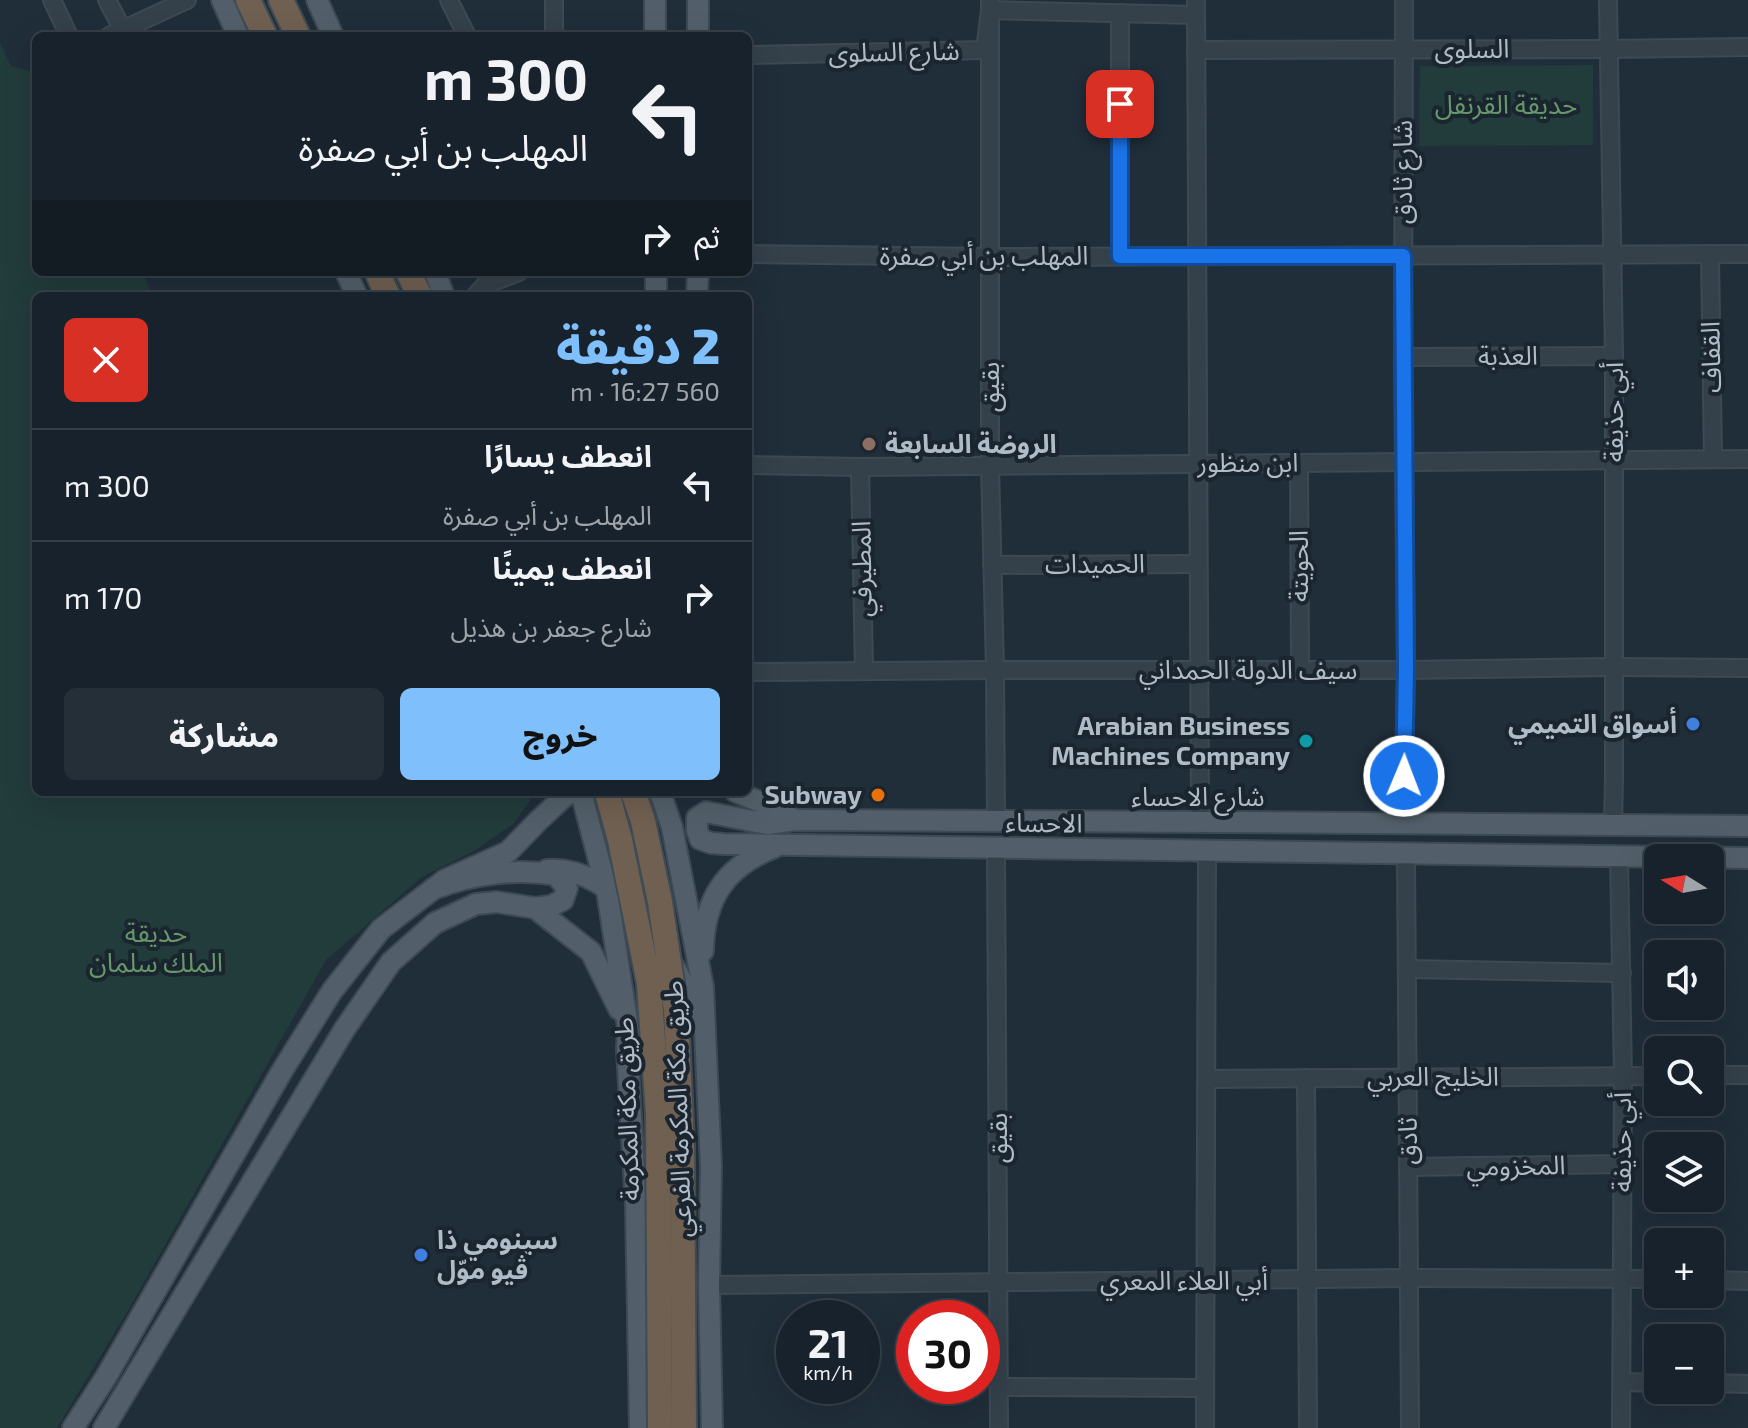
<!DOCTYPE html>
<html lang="ar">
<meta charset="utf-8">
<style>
body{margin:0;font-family:"Exo 2","Noto Sans Arabic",sans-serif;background:#252f38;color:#f1f3f6;direction:rtl;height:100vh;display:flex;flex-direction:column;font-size:30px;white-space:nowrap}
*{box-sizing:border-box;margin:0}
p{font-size:26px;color:#9fa4a9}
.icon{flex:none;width:44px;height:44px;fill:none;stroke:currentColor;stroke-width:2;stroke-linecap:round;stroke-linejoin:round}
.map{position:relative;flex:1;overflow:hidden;direction:ltr}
.side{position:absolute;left:32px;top:292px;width:720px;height:504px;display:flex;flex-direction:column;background:#18222c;border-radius:12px;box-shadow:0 8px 32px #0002,0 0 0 2px #363f48;direction:rtl}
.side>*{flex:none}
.banner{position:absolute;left:32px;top:32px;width:720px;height:244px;border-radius:12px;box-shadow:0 8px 32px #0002,0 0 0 2px #363f48;direction:rtl;background:#18222c;color:#f1f3f6;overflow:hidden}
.needle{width:52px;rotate:281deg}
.fabs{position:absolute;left:1644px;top:844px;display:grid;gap:16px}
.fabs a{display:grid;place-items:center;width:80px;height:80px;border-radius:12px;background:#18222c;box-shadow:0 8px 32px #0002,0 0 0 2px #363f48;font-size:40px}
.speed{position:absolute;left:776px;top:1300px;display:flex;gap:16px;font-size:40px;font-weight:700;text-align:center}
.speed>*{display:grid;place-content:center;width:104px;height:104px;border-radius:50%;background:#18222c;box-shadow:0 8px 32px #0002,0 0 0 2px #363f48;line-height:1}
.speed small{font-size:20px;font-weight:400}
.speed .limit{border:12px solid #d22;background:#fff;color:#111}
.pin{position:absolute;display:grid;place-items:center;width:68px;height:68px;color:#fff;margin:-34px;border-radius:16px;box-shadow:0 4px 12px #0006}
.me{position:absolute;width:88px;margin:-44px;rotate:1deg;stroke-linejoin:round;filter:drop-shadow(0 0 6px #0008)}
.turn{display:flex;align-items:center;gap:28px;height:168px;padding:0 32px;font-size:36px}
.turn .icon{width:104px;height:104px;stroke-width:2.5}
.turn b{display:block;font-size:56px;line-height:68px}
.then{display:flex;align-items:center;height:76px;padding:0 32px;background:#0003;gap:16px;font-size:30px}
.round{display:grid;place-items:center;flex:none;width:84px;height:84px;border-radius:12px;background:#252f38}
.headline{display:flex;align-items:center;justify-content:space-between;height:136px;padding:0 32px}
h1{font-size:48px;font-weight:800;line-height:60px;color:#7fbffb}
.cta{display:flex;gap:16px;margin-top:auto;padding:16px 32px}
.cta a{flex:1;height:92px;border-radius:12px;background:#7fbffb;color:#111;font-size:32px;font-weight:800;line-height:92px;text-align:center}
.cta a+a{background:#252f38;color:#f1f3f6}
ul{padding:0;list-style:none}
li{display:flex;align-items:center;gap:24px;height:112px;padding:0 32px;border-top:2px solid #363f48}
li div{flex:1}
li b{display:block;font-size:30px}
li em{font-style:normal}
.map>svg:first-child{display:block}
.green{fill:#223b3b}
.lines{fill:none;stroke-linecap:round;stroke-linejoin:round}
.minor-casing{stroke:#3d4953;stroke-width:20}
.major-casing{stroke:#3d4953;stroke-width:24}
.highway-casing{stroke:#3f4b55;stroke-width:28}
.minor{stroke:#34404a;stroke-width:16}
.major{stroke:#525f6a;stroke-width:20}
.highway{stroke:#706051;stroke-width:24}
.highway-bridge-casing{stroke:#3f4b55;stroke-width:28;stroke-linecap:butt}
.highway-bridge{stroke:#706051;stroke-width:24}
.route-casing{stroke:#114b97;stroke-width:20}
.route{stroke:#1a73e8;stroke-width:14}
.education-dot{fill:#8d6e63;stroke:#1a252f;stroke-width:3}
.shop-dot{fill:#3f7fe0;stroke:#1a252f;stroke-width:3}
.culture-dot{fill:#0f9aa8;stroke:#1a252f;stroke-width:3}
.food-dot{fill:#e8710a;stroke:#1a252f;stroke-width:3}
.labels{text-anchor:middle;stroke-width:8;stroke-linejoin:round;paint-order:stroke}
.street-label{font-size:26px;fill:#afbbc6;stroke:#1a252f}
.park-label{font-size:26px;fill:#65986a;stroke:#1a252f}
.poi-label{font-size:26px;font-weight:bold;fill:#afbbc6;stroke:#1a252f;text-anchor:end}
</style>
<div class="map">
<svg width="1748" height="1428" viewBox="0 0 1748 1428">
<rect width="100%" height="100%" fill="#202e3a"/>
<g class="green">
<path d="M0,42L11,66L36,73V272H142L153,296H36V792H536L513,824L474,851L422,877L326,960L130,1307L57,1428H0Z"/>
<path d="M1593,65V145L1419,146L1420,66Z"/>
</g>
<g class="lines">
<defs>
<g id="minor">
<path d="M52,0L69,36"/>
<path d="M107,0L126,36"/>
<path d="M449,0L467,36"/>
<path d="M990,0V464L995,670L996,821"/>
<path d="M1196,0L1200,823"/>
<path d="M1608,0L1614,356V779L1613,824"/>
<path d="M1120,13V256"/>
<path d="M109,36L187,0"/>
<path d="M554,36V0"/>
<path d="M1196,50L1609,49L1748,47"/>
<path d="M748,55L985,50L990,10L1196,15"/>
<path d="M748,254L990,257L1748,254"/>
<path d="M1710,254L1713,459"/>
<path d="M475,296L485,285L519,272"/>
<path d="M1403,357L1614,356"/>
<path d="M1299,463L1300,669"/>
<path d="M748,465L860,467L1748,459"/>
<path d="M860,467L864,671"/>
<path d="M992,565L1197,564"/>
<path d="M748,672L995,670H1406L1614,667L1748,668"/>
<path d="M1403,824L1406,670L1403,357L1404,0"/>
<path d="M996,848L999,1428"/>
<path d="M1406,854L1410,1428"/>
<path d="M1619,857L1623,1076L1621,1428"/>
<path d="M1408,969L1622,973"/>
<path d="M1710,1075H1748"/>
<path d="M1306,1078L1308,1428"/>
<path d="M1208,1079L1658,1076"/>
<path d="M1409,1167L1622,1164"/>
<path d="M1710,1280L1748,1281"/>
<path d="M709,1285L1410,1278L1658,1279"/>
<path d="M1622,1382L1658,1383"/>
<path d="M1710,1383L1748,1384"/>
<path d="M999,1387L1205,1388"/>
<path d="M1205,1428L1207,851"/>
</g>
<g id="major">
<path d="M222,0L238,36"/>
<path d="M317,0L333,36"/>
<path d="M655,0V36"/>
<path d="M698,36V0"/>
<path d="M346,272L357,296"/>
<path d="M435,272L444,296"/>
<path d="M656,272V296"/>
<path d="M697,296L698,272"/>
<path d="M581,792L607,891L628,1027L627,1050L636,1206L640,1428"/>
<path d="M660,792L672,827L703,987L711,1166L709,1285L712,1428"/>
<path d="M736,792L758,801L795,820"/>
<path d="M1748,826C1430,822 1113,822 795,820L768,824L706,812L697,818V830L700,839L711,843L724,844L1748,858"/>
<path d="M547,870C620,865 674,960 700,1017"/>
<path d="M535,908L591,952L619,1009"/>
<path d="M703,951C704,898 726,866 775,847"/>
<path d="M73,1428L106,1377L282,1071L332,991L381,929L445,880L508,852L538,821L565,796L572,792"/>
<path d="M104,1428L344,1030L391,962L435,923L476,904L497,902L535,908L551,906L563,900L567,888L556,875C516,868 471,874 433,889"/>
</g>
<g id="highway">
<path d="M248,0L265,36"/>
<path d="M281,0L298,36"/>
<path d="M377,272L388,296"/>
<path d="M408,272L420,296"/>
</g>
</defs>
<use href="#minor" class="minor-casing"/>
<use href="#major" class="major-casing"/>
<use href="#highway" class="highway-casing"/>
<use href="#minor" class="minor"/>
<use href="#major" class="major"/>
<use href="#highway" class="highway"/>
<defs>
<g id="highway-bridge">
<path d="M607,792L620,840L649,983L658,1114L660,1428"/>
<path d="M633,792L643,821L660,902L676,1010L682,1146L684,1428"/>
</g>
</defs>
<use href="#highway-bridge" class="highway-bridge-casing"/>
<use href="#highway-bridge" class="highway-bridge"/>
</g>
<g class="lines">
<defs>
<path id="route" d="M1120,104V256H1403L1406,670L1404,776"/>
</defs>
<use href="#route" class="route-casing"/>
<use href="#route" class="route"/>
</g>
<circle class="education-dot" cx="869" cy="444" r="8"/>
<g class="shop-dot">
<circle cx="1693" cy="724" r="8"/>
<circle cx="421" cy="1255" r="8"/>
</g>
<circle class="culture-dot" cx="1306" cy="741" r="8"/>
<circle class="food-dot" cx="878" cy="795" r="8"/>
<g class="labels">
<g class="street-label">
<text x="1472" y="58">السلوى</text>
<text transform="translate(894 52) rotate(-1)" y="9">شارع السلوى</text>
<text transform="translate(1403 172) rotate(-90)" y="9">شارع ثادق</text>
<text x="984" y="265">المهلب بن أبي صفرة</text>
<text x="1508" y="365">العذبة</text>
<text transform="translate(1711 357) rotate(-91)" y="9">القفاف</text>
<text transform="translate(990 387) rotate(-90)" y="9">بقيق</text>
<text transform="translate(1614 412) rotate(-90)" y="9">أبي حذيفة</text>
<text x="1248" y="472">ابن منظور</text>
<text x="1095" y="573">الحميدات</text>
<text transform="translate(1299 566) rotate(-90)" y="9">الحويتة</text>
<text transform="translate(862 569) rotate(-91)" y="9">المطيرفي</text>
<text x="1248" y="679">سيف الدولة الحمداني</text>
<text x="1198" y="806">شارع الاحساء</text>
<text transform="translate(1044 823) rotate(1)" y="9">الاحساء</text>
<text x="1433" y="1086">الخليج العربي</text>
<text transform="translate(627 1109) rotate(-92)" y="9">طريق مكة المكرمة</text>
<text transform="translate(678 1109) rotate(-92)" y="9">طريق مكة المكرمة الفرعي</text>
<text transform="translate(998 1138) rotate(-90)" y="9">بقيق</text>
<text transform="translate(1408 1141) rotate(-91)" y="9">ثادق</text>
<text transform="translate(1622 1142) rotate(-90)" y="9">أبي حذيفة</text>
<text transform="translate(1516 1166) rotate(-1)" y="9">المخزومي</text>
<text x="1184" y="1290">أبي العلاء المعري</text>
</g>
<g class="park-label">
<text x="1506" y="114">حديقة القرنفل</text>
<text x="156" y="942">حديقة<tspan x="156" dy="30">الملك سلمان</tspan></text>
</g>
<g class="poi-label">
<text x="885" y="453" text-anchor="start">الروضة السابعة</text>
<text x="1677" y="733">أسواق التميمي</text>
<text x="1290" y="735">Arabian Business<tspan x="1290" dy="30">Machines Company</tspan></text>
<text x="862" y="804">Subway</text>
<text x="437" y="1249" text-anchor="start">سينومي ذا<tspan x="437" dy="30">ڤيو موّل</tspan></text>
</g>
</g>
</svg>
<div class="fabs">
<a><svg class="needle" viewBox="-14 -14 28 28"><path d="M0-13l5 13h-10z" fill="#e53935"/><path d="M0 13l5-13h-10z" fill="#9fa4a9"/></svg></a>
<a><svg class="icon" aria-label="sound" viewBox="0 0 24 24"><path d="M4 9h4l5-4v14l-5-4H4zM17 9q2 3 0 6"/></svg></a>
<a><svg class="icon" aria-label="search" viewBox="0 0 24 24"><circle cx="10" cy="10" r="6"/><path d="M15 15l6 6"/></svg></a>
<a><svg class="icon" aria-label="layers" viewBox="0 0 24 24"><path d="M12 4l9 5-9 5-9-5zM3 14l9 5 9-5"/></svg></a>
<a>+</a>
<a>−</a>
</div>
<div class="speed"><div>21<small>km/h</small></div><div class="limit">30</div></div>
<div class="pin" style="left:1120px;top:104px;background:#d93025"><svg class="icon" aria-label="arrive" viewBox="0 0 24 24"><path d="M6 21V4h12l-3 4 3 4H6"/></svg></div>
<svg class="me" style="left:1404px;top:776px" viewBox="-20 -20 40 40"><circle r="17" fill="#1a73e8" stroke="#fff" stroke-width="3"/><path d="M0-11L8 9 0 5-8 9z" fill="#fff"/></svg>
<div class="banner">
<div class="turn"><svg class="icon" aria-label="left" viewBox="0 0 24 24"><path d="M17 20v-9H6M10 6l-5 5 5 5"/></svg><div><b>300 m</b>المهلب بن أبي صفرة</div></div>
<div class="then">ثم<svg class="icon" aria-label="right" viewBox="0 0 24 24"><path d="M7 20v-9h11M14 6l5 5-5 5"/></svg></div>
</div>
<section class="side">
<div class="headline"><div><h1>2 دقيقة</h1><p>560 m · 16:27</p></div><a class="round" style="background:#d93025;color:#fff"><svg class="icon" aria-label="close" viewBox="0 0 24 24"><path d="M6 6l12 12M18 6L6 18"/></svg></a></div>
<ul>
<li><svg class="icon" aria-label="left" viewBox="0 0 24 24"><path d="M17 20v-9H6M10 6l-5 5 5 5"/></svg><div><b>انعطف يسارًا</b><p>المهلب بن أبي صفرة</p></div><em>300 m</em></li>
<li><svg class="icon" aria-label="right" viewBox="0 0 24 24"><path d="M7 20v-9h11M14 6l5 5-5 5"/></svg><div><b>انعطف يمينًا</b><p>شارع جعفر بن هذيل</p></div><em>170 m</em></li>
</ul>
<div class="cta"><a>خروج</a><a>مشاركة</a></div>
</section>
</div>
